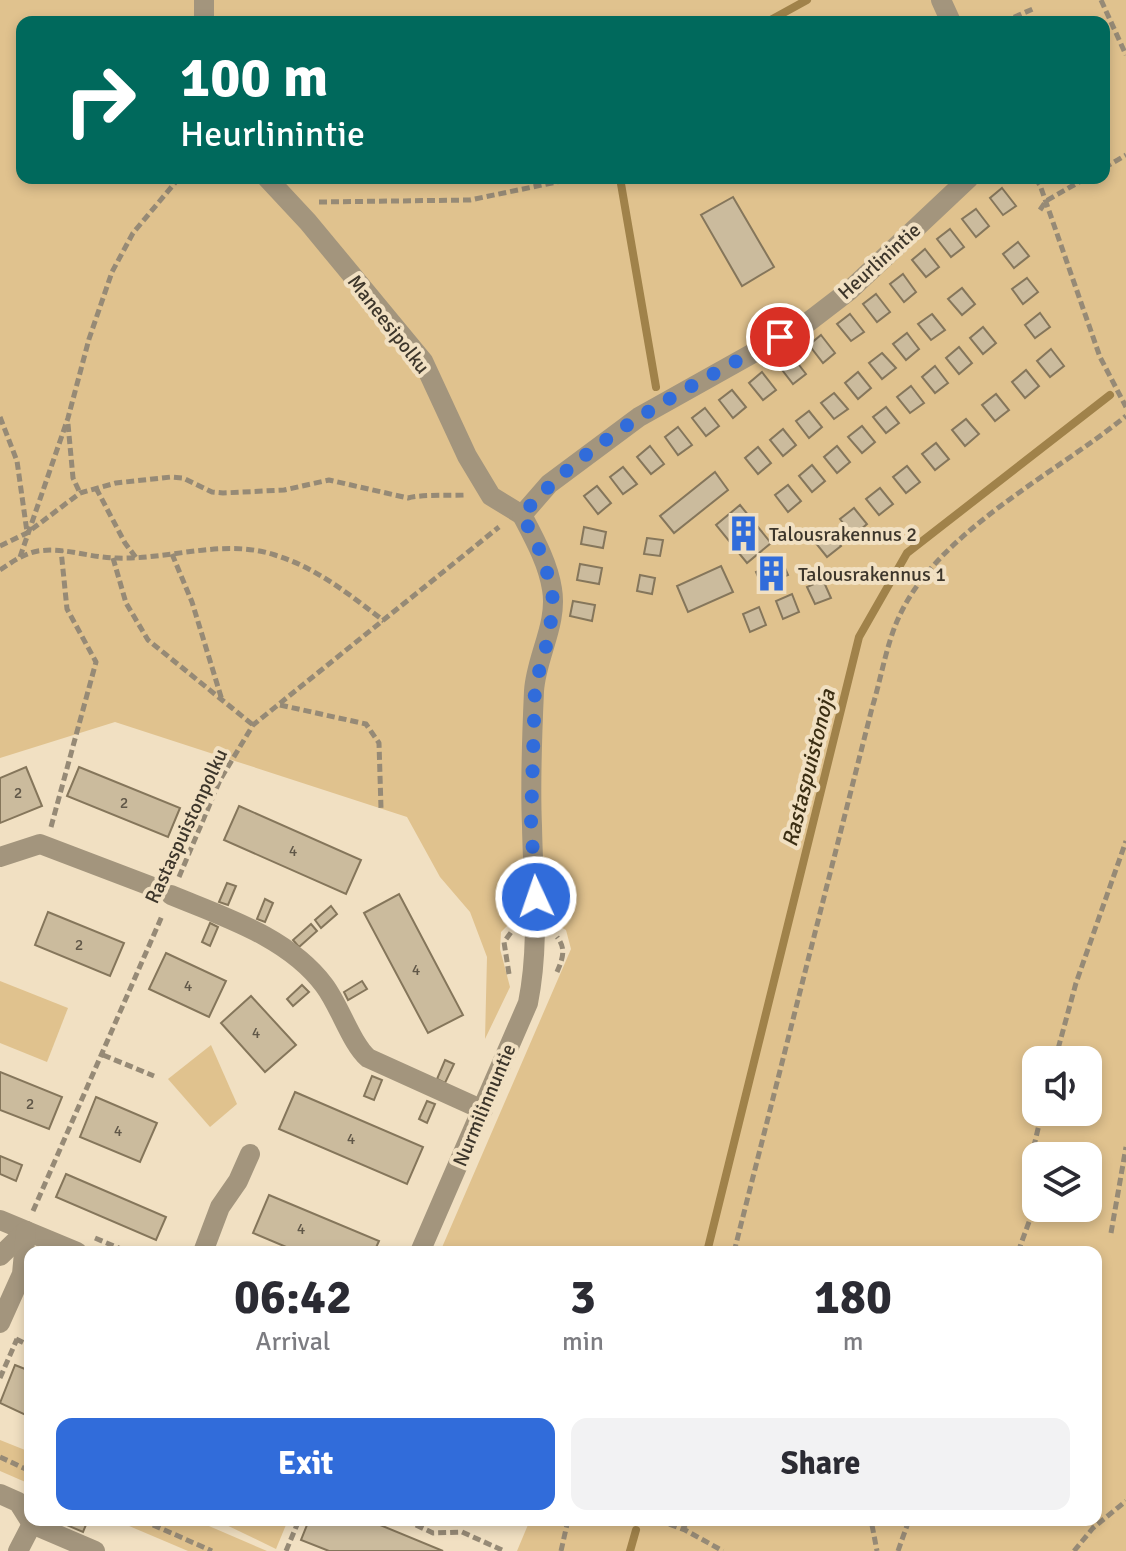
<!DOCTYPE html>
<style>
body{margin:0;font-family:Signika,sans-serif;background:#f2f2f3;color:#2b2b33;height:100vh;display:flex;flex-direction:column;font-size:30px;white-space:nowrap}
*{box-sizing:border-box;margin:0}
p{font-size:26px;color:#7c7c81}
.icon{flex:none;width:44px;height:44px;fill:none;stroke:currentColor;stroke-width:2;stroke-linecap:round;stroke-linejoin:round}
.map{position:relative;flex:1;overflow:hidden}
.sheet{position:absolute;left:24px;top:1246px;width:1078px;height:280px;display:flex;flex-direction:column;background:#fff;border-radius:16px;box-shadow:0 4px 12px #0003}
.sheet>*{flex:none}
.hud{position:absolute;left:16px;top:16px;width:1094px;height:168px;border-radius:16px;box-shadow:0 4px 12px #0003;background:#00695c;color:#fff;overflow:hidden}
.tools{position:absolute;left:1022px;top:1046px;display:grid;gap:16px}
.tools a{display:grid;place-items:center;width:80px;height:80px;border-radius:16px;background:#fff;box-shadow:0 4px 12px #0003;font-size:40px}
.pin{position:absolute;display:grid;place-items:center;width:68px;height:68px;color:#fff;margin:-34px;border:4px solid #fff;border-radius:50%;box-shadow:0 2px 8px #0007}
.me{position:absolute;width:88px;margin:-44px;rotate:357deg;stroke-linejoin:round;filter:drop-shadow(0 0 6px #0008)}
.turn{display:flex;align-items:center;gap:28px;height:168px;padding:0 32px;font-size:36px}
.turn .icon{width:104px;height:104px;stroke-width:2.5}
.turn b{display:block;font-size:56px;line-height:68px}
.eta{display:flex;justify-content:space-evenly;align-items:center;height:136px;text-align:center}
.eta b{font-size:48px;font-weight:700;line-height:56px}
.cta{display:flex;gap:16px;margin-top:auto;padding:16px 32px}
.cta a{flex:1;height:92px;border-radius:16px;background:#316cda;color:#fff;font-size:32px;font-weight:700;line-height:92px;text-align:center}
.cta a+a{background:#f2f2f3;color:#2b2b33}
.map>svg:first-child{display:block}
.green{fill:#e0c28e;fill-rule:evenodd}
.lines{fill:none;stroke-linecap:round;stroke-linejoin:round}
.stream{stroke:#a0824a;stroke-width:8}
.building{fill:#cbbb9d;stroke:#85765b;stroke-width:2}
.path{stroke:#968a76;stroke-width:5;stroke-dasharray:8 4;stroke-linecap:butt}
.minor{stroke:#a3957d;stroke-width:20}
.route{stroke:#316cda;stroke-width:14;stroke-dasharray:0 25.2}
.labels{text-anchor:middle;stroke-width:8;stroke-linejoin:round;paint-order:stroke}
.number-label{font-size:16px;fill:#605748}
.street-label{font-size:20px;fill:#3d362b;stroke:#f1e0c2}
.poi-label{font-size:20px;fill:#3d362b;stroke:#f1e0c2;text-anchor:start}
.water-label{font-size:22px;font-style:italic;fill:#3b2e13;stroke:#f1e0c2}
</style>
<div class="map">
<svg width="1126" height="1551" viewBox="0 0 1126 1551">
<rect width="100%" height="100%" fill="#f1e0c2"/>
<g class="green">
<path d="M0,0H1126V1551H517L530,1520H1096V1252H440L571,949L566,930L543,917L514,919L501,932L500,949L510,987L485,1039L487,957L470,912L440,877L407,817L115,722L0,758ZM22,22H1104V178H22ZM1036,1060H1088V1112H1036ZM1036,1156H1088V1208H1036Z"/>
<path d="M0,981L68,1008L47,1062L0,1043Z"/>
<path d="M211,1045L237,1104L210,1127L168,1079Z"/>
<path d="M0,1440L30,1452V1484L0,1471Z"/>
<path d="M115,1520H195L267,1551H188Z"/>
<path d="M216,1520H288L276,1549Z"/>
</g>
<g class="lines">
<g class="stream">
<path d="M767,22L807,0"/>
<path d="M620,178L656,387"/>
<path d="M707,1252L859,637L907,553L1110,395"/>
<path d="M630,1551L636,1530"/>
</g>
</g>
<g class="building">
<path d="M1002,188L1016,206L1003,215L990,198Z"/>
<path d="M733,197L774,267L742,286L701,215Z"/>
<path d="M976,209L989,226L976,237L962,219Z"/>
<path d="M950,229L964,247L951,257L937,239Z"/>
<path d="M1018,242L1029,256L1014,268L1003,254Z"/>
<path d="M925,249L939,267L926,277L912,260Z"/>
<path d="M903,274L916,292L904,302L890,284Z"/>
<path d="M1027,278L1038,292L1023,304L1012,289Z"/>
<path d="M962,288L975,304L962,315L948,299Z"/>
<path d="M876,294L890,312L877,322L863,304Z"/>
<path d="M1040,313L1050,327L1035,338L1025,325Z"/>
<path d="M850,314L864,332L851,341L837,324Z"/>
<path d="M932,314L945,330L931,340L918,324Z"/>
<path d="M983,327L996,343L983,354L970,338Z"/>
<path d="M907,333L919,349L906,360L893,344Z"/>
<path d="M821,335L835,353L823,363L809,345Z"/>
<path d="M959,347L972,363L959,374L946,358Z"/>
<path d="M1051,349L1064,366L1050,377L1037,361Z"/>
<path d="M882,353L896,368L882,379L869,363Z"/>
<path d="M792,356L806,374L793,384L779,366Z"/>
<path d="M935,366L948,383L935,393L922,377Z"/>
<path d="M1026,370L1039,386L1025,398L1012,382Z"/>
<path d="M762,372L776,390L763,400L749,383Z"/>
<path d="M858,372L871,388L858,399L845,383Z"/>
<path d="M911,386L924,403L910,413L897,397Z"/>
<path d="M732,390L746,407L733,418L719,400Z"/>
<path d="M834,393L848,409L834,419L821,403Z"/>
<path d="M996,394L1009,410L995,421L982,405Z"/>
<path d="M886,407L899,423L886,433L873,417Z"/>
<path d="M705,408L719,426L706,436L692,418Z"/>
<path d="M809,411L822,427L809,438L796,421Z"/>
<path d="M966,419L979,434L965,446L952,430Z"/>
<path d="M862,426L875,442L862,453L848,437Z"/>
<path d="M678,427L692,445L678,455L665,437Z"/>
<path d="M783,429L796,445L783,456L770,440Z"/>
<path d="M936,443L949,459L935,470L922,454Z"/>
<path d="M650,446L664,464L651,474L637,457Z"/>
<path d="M837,446L850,462L837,473L824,457Z"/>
<path d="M758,447L771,463L758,474L745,458Z"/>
<path d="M812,465L825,481L812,492L799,476Z"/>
<path d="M907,466L920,482L906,493L893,477Z"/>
<path d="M623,467L637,484L623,494L610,477Z"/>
<path d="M715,472L728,490L674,533L660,516Z"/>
<path d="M788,485L801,501L788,512L775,495Z"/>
<path d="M597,486L611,503L598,514L584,496Z"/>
<path d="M880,488L893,504L879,515L866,499Z"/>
<path d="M740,505L771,543L747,563L716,525Z"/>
<path d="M854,508L867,524L853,536L840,519Z"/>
<path d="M584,527L606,532L603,548L581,544Z"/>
<path d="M828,529L841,546L827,557L814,541Z"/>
<path d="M647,538L663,540L660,556L644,554Z"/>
<path d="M782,561L788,575L762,586L756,572Z"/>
<path d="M580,564L602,568L599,584L577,580Z"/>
<path d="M721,566L733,592L688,612L677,586Z"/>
<path d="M640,575L655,578L652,594L637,591Z"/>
<path d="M823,580L831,598L815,604L807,587Z"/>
<path d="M792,594L799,612L783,619L776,601Z"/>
<path d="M573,601L595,605L592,621L570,616Z"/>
<path d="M759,607L766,625L750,632L743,614Z"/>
<path d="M26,767L42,806L0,823V778Z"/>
<path d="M79,767L180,808L168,837L67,796Z"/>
<path d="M239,806L361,860L346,894L224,840Z"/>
<path d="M227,883L236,886L228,905L219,902Z"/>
<path d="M399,894L463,1015L428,1033L364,913Z"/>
<path d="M265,899L273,903L265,922L257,919Z"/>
<path d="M331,906L337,914L321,928L315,920Z"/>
<path d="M48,912L124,943L110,976L35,945Z"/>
<path d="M210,923L218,927L210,946L202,942Z"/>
<path d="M311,924L317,931L299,947L293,940Z"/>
<path d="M166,953L226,981L209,1017L149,989Z"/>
<path d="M362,981L367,989L348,1000L344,992Z"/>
<path d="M302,985L309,992L293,1006L287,999Z"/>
<path d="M251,996L296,1045L265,1072L221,1023Z"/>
<path d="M445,1060L454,1064L445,1083L437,1079Z"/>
<path d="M0,1072L62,1097L49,1129L0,1110Z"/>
<path d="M372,1076L382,1080L374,1100L364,1096Z"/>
<path d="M295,1092L423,1147L407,1184L279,1129Z"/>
<path d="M96,1097L157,1123L140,1162L80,1137Z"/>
<path d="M427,1101L435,1104L427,1123L419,1119Z"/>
<path d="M0,1156L22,1165L16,1181L0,1174Z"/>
<path d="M66,1174L166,1217L156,1240L56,1197Z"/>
<path d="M269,1195L379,1241L374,1252H298L253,1233Z"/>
<path d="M15,1365L30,1371V1417L0,1403Z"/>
<path d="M55,1520H88L83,1532Z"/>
<path d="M309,1520H368L443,1551H329L301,1540Z"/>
</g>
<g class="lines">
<g class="path">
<path d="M1101,0L1126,55"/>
<path d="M1003,22L1035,8"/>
<path d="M1104,168L1126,155"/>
<path d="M669,178H699"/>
<path d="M1035,178L1040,185L1100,357L1126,407"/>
<path d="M319,202L470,200L576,178"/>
<path d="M1040,210L1046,201L1086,178"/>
<path d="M0,417L17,461L27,532"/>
<path d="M68,424L73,478L80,493"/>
<path d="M96,488L125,543L137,559"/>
<path d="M0,546L27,533L80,493L116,483L171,477L183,478L212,492L223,493L284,490L329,480L408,498C423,494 449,496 466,495"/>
<path d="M172,554L192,602L222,700"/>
<path d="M20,557L68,418L89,339L112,272L133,233L179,178"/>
<path d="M113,558L126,603L148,640L253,725"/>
<path d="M0,570C12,562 23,554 38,551C65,547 90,558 117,558C169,560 223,538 275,555C317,568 350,595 384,621"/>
<path d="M280,705L366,724L379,743L381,808"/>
<path d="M51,827L96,662L67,609L61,550"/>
<path d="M179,877L220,780L253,725L499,527"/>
<path d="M557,972C562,960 567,949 557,937"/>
<path d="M509,974L504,942L512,931"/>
<path d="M103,1055L154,1076"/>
<path d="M1055,1060L1076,983L1126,841"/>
<path d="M33,1211L162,916"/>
<path d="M1111,1233L1126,1147"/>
<path d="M95,1238L128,1252"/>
<path d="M734,1252L872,708C881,679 886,646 898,619C936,532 1054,475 1126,416"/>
<path d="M1018,1252L1036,1203L1033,1150L1042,1112"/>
<path d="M16,1339L30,1346"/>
<path d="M0,1378L17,1339"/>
<path d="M0,1457L30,1471"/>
<path d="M142,1520L212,1551"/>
<path d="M239,1520L247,1524L249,1520"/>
<path d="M405,1520L433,1533L462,1532L502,1550"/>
<path d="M658,1520L685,1530L723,1551"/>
<path d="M684,1520L685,1530"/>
<path d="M872,1525L877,1551"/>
<path d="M286,1551L299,1520"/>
<path d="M561,1551L568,1520"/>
<path d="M898,1551L909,1520"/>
<path d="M1074,1551L1093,1528L1126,1501"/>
</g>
<g class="minor">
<path d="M941,0L951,22"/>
<path d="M204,22V0"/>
<path d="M267,178L308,222L423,361L467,456L491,496L522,515"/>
<path d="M0,857L40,844L153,887"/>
<path d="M171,895C224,917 288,937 324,985C340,1006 351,1043 368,1058L483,1110"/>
<path d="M0,1220L77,1252"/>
<path d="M203,1252L220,1207L238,1181L250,1154"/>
<path d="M420,1252L528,1003C540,943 533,886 532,826C530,781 532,735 534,691C536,657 558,624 552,589C548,563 534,538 522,515L549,484L639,417L807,323L850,290L969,178"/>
<path d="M0,1256L26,1231"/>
<path d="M0,1323L22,1274L26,1231"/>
<path d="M0,1494L18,1502L32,1524L95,1551"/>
<path d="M18,1551L32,1524"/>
</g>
</g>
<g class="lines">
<path class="route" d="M536,897L531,824L535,686L550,632L553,590L538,546L522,515C591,435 689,388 780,337"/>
</g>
<defs>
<symbol id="building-bare" viewBox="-9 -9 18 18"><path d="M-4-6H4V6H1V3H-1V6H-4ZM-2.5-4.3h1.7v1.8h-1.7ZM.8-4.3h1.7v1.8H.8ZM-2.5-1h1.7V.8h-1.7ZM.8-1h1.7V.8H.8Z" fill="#316cda" stroke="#f1e0c2" stroke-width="2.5" paint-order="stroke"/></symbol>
</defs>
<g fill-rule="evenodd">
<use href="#building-bare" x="718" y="508" width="51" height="51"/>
<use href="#building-bare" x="746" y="548" width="51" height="51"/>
</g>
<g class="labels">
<g class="number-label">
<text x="18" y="798">2</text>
<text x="124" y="808">2</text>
<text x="293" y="856">4</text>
<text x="79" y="950">2</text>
<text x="416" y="975">4</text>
<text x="188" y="991">4</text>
<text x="256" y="1038">4</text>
<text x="30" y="1109">2</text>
<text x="118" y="1136">4</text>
<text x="351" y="1144">4</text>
<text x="301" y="1234">4</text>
</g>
<g class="street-label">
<text transform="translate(879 261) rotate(-42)" y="7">Heurlinintie</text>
<text transform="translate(389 324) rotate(52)" y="7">Maneesipolku</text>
<text transform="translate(186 826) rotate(-65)" y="7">Rastaspuistonpolku</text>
<text transform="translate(484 1105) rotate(-67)" y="7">Nurmilinnuntie</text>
</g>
<g class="poi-label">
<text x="769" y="541">Talousrakennus 2</text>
<text x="798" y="581">Talousrakennus 1</text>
</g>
<g class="water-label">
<text transform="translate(808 768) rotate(-76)" y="8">Rastaspuistonoja</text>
</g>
</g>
</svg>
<div class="tools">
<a><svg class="icon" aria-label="sound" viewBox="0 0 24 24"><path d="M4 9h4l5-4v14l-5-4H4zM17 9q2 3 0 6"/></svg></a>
<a><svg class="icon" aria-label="layers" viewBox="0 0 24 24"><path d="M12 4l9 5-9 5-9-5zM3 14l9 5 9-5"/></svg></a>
</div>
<div class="pin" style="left:780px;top:337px;background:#d93025"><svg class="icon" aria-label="arrive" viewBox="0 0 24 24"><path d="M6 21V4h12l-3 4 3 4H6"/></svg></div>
<svg class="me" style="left:536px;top:897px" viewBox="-20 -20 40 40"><circle r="17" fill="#316cda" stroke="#fff" stroke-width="3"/><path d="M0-11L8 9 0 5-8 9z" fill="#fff"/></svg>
<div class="hud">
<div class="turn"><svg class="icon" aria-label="right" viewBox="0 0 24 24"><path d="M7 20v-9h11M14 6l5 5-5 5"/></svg><div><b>100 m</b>Heurlinintie</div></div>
</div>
<section class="sheet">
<div class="eta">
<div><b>06:42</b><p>Arrival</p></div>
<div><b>3</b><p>min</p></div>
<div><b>180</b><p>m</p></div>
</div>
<div class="cta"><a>Exit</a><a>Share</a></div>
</section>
</div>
